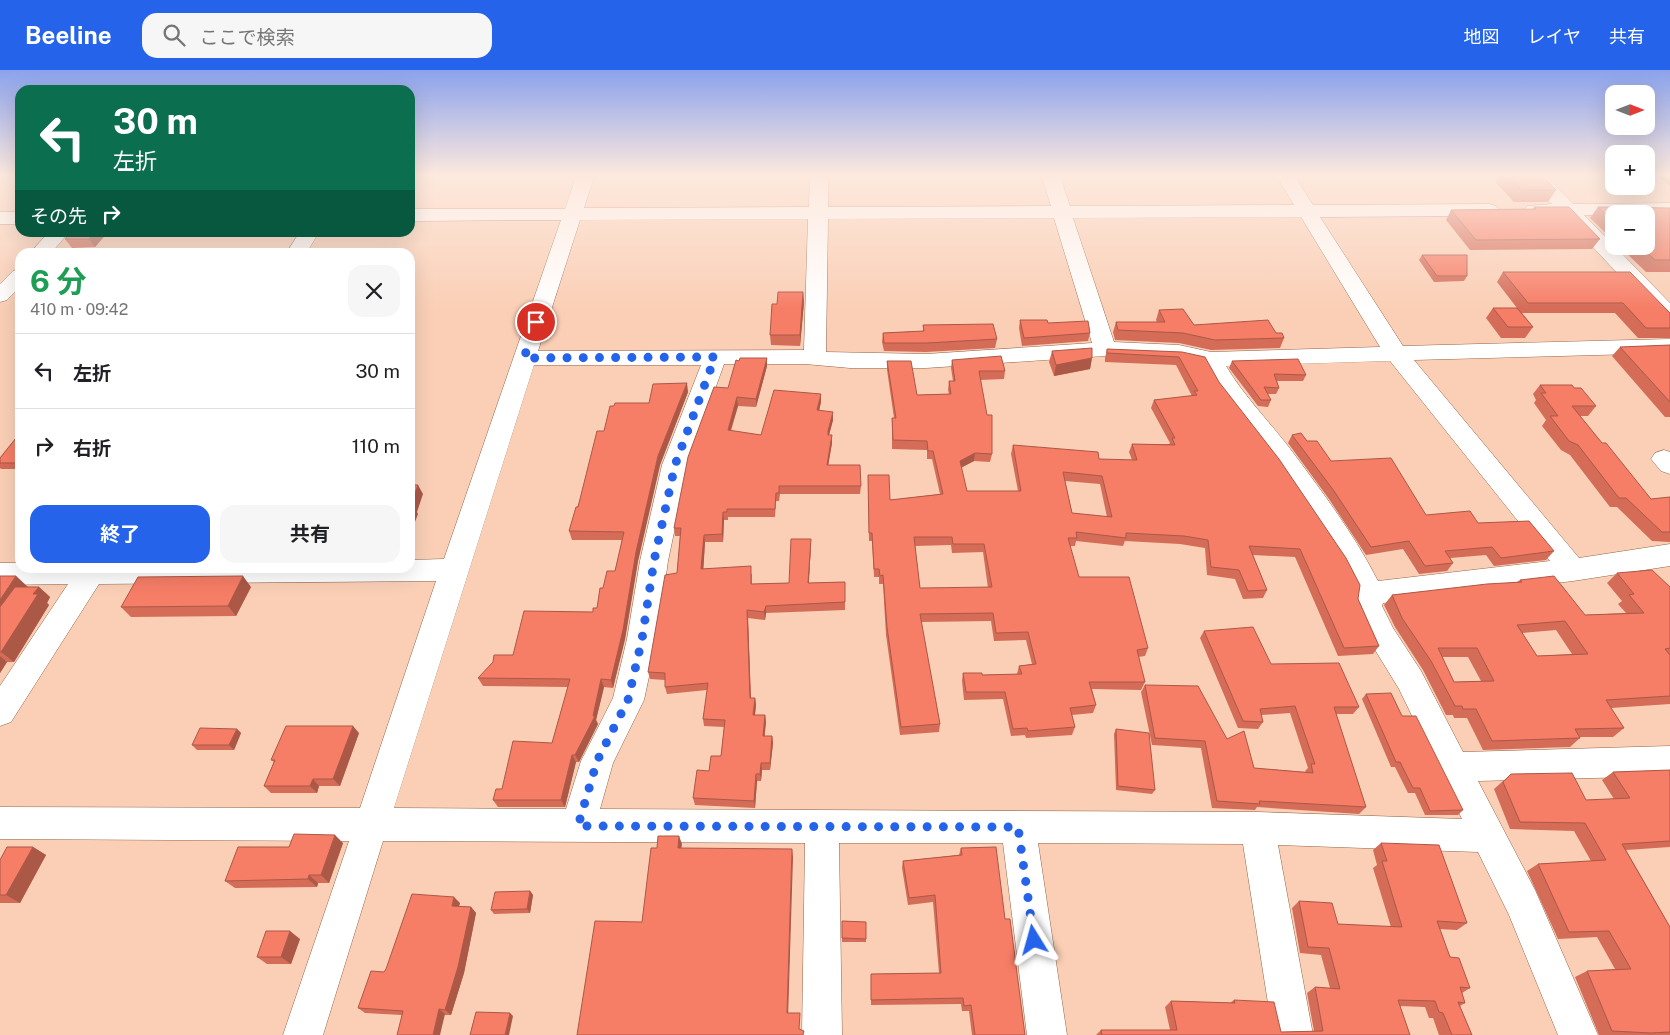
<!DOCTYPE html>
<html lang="ja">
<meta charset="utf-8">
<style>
body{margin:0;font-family:"Public Sans","Noto Sans JP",sans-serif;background:#f6f6f6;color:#202124;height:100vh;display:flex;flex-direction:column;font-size:19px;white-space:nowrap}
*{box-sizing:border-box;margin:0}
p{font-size:16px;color:#757577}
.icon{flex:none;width:28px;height:28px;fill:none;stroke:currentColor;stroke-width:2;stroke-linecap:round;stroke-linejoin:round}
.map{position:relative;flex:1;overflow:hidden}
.drawer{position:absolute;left:15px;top:178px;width:400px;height:325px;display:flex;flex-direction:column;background:#fff;border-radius:15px;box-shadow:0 5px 20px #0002}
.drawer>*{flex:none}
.banner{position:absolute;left:15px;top:15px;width:400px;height:152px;border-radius:15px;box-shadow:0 5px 20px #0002;background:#0b6e4f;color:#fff;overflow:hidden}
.needle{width:32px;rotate:90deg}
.controls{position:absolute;left:1605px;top:15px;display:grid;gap:10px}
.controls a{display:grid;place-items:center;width:50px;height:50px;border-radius:10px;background:#fff;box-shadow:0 5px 20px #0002;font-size:25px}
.pin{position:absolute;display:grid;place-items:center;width:42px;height:42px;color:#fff;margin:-21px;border:2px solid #fff;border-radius:50%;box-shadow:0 1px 5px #0007}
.me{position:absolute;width:55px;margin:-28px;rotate:352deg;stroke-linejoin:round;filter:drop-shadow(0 0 4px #0008)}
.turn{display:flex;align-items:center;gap:18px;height:105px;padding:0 15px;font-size:22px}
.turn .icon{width:65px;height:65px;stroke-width:2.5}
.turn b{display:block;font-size:35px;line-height:42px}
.then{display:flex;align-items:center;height:48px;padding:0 15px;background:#0003;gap:10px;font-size:19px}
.round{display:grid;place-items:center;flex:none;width:52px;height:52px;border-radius:15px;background:#f6f6f6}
.summary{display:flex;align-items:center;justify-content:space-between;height:85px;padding:0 15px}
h1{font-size:30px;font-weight:700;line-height:38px;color:#1e9e55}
.action{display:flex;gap:10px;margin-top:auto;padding:10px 15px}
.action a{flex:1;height:58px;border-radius:15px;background:#2563eb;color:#fff;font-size:20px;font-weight:700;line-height:58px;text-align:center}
.action a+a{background:#f6f6f6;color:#202124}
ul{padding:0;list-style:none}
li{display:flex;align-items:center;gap:15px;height:75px;padding:0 15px;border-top:1px solid #e0e0e0}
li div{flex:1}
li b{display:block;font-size:19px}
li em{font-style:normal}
header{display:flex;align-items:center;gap:30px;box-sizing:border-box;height:70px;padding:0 25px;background:#2563eb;color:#fff}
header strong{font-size:24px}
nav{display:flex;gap:28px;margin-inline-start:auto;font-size:18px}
.search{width:350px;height:45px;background:#f6f6f6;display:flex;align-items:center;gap:12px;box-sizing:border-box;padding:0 18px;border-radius:15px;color:#757577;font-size:19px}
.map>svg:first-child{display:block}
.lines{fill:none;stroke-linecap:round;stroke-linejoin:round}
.minor-casing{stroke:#946549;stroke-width:1}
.minor{fill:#fff;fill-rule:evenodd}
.wall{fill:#d46c58;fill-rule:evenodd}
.shaded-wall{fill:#ac5847}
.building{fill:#f67d66;stroke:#ac5847;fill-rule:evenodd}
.route{stroke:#2563eb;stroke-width:9;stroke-dasharray:0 16.2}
</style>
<header>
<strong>Beeline</strong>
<div class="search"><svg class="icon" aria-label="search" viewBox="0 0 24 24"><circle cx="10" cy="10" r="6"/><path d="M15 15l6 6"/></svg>ここで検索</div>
<nav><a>地図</a><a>レイヤ</a><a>共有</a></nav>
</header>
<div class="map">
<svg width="1670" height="965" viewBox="0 0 1670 965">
<rect width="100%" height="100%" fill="#facfb6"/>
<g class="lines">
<defs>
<g id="minor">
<path d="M577,104H595L584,138L809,137L810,104H828V137L1051,136L1041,104H1059L1070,136L1294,135L1275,104H1293L1313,135L1489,134L1496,136L1499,140L1496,144L1489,146L1320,147L1403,276L1670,269V283L1414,290L1579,488L1670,474V496L1573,511L1383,533L1382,536L1393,558L1421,601L1463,682L1670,676V706L1478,711L1535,820L1598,965H1558L1509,845L1478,782L1278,775L1313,965H1273L1243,774L1038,773L1067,965H1027L1003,773H839L842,965H802L805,773L383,771L323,965H283L349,771L0,769V737L360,738L436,511L99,514L11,652L0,656V616L68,514L0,515V493H20V498H410V490L444,489L561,150L410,151V139H565ZM1301,147L1380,277L1211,282L1179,275L1114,272L1073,148ZM1054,148L1092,273L926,284L826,282L828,149ZM808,149L804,280L538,281L580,150ZM1105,286L1179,289L1203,294L1217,319L1276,396L1342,495L1356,522L1354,536L1366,565L1399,619L1462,749L1258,742L600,739L613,693L644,630L657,569L668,491L688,395L724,294H805L850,298H926ZM1390,291L1550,491L1378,511C1355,466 1324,424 1294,384C1272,354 1245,328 1226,296ZM534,295H701L662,395L640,491L627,569L613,628L581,691L566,739L394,738Z"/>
<path d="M1525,104H1544L1573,134L1670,133V145H1584L1670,233V253L1662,251L1563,145L1527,144L1524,140L1527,136L1552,134Z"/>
<rect x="0" y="142" width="20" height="12"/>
<path d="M49,162H69L52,182H31Z"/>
<path d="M300,162H319L307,182H287Z"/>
<path d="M20,199V217L7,230L0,232V214L13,201Z"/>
<path d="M1664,380L1670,382V404L1661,401L1651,389L1655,383Z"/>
</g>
</defs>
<use href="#minor" class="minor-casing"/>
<use href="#minor" class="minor"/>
</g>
<g class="wall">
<path d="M1500,104H1541L1556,120L1548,132H1514L1495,112Z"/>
<path d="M1656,104H1670V116Z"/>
<path d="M1534,137L1600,169L1592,179L1470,180L1446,150L1451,140L1533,139Z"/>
<path d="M1598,137L1670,138V202H1646L1619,176H1646L1614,144V171L1590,148Z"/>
<path d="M71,162H108L95,177L72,178L65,169Z"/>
<path d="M1422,185L1467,206L1464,211L1434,212L1419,190Z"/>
<path d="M1503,202L1670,243V268H1638L1615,243H1522L1533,257L1525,268H1501L1486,248L1493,238H1517L1497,212Z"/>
<path d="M803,222L804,232L800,276L771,275L770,265L777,234Z"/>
<path d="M1159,240L1194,255L1276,263L1284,268L1280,278L1211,280L1179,273L1115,270L1113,262L1116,252H1157L1156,250Z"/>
<path d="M1020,250L1048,253L1090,263L1088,271L1022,276L1019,258Z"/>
<path d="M923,255L997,269L995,278L926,282L884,281L882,272L883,263L923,261Z"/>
<path d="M1670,275V347H1665L1612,286L1620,277Z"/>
<path d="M1107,279L1182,282L1219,312L1358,529L1379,576L1373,584L1338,586L1295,487L1253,485L1267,520L1263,528L1243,529L1235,509L1207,505L1205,478L1180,474L1125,471L1123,476L1076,471L1075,476H1070L1079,507L1148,578L1145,586L1138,587L1145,612L1141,620L1092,619L1096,635L1093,643L1072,645L1075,657L1072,665L1026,668L1025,665L1011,666L1003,629L964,630L962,611L963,603L982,605L1017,604L1019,596L1032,594L1026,570L994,571L991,551L921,552L940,654L939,662L900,665L886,565L883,514H879V507H874L872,471H869L868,405L890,430L940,424L932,389H927V380L892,379V348H894L887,300V291L917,325L949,324L948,320L949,311H953L951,298L952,290L1005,301L1004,309L980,310L992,384L990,392L974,391L961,398L967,421H1018L1011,384L1013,375L1099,389L1132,390L1129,382L1132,374H1169L1170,373L1151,338L1154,330L1192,326L1176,295L1105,292V288ZM1065,411L1100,414L1107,447L1072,443ZM951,475L952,483L983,482L988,518H920L915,476Z"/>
<path d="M1052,281L1092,288L1090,299L1054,306L1049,292Z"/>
<path d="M1232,291L1306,305L1303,311H1277L1279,318L1276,324H1267L1271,330L1268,337L1258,336L1229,298Z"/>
<path d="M767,296L756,337L738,336L731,361L761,365L821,332L819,341L833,350L829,365L832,373L828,395L861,416L860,424H780L779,431H776L775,447H728V450H724L723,472H705L703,499L752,504V514L789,513L811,469L809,513L845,512V540L766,543L765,550L748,548L751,628H755L756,635L755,645H765L766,652L764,666H772L773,673L770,700H762L761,711H757L755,738L695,735L693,728L709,701L721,686L724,657L704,656L703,649L707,620L667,624L665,617V610L650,609L648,602L677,503L680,466H675L674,458L728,318Z"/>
<path d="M1540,315L1574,318L1596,336L1588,346H1580L1602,373L1651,429L1670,427V472L1652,471L1617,437H1610L1570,385L1561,380L1542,356L1546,350L1534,333L1536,330L1533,324Z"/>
<path d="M688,322L660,395L638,491L625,569L613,618L604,617L596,650L598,654L579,692H576L565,737H498L493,730L502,719L552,673L568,617L483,616L478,608L513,585L593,542L597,538L603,518L615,501L622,470H572L569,461L604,361Z"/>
<path d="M20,363V399H1L0,398V388Z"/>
<path d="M1292,365L1307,371L1331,391L1426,445L1554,481L1546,490L1494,496L1486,485L1450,488L1453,493L1447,501L1419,504L1403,479L1366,485L1329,429L1288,373Z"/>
<path d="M1617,503L1670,517V634L1611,638L1624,658L1613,667H1580V668L1570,677L1483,680L1467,648H1454L1453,645H1446L1423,600L1395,557L1384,535L1392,525L1517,512L1520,510L1585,545L1626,543L1618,534L1622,531L1607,513ZM1556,560L1572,584L1537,586L1522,563ZM1442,587H1468L1481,611L1454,612Z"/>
<path d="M0,506H16L27,517H39L50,527L47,533L49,535L14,592H7L0,603Z"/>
<path d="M251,517L236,546L131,547L121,537Z"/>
<path d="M1204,561L1271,594L1359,637L1353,644H1336L1366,737L1359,744L1257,737L1255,740L1212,738L1201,678L1152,675L1141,622L1145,615L1227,669L1254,698L1306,702L1305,701L1308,698L1290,643L1261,645L1263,652L1258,659L1238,658L1200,568Z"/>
<path d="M1366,624L1402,646L1463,740L1458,745H1425L1415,723H1408L1395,697H1391L1362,629Z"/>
<path d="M237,659L241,663L234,680H197L192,675Z"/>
<path d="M1116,659L1155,720L1152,724L1116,720L1114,664Z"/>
<path d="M359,663L340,716H319L317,723H271L264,716L274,692L271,690Z"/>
<path d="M1670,700V777L1626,780L1670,857V965H1599L1575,907L1587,901L1615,899L1597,867L1558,869L1527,801L1538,794L1591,791L1574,761L1510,759L1494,719L1511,704L1586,730L1614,729L1602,710L1613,702Z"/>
<path d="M343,773L329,813H318L317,817L235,818L225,811L289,777Z"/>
<path d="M1381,773L1467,853L1457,860L1439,859L1450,887L1470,918L1462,923L1465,933L1460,936L1472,965H1439L1433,948H1429L1425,937L1400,936L1410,965H1096L1101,960H1170L1165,937L1171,931L1230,933L1234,930L1281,962L1314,961L1307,923L1315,917L1330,918L1321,885L1300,883L1292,838L1299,831L1338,854L1391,857L1373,798L1377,795L1373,780Z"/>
<path d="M33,777L46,785L20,833H0V790Z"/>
<path d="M961,778L1005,849L1025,965H972L969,941H962L961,934L871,935V904L939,903L933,832L908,835L902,798L903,791L959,785Z"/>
<path d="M530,821L533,825L530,843L494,844L491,840Z"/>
<path d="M460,833L459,836L471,837L476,843L464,903L451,945H402L365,943L358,938L384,902Z"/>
<path d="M842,851L866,852V872H842Z"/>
<path d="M300,869L291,894H267L257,887Z"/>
</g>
<g class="shaded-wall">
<path d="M94,162H108L95,177L89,169Z"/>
<path d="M803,222L804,232L800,276V265Z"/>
<path d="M767,288V296L756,337V329Z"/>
<path d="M1092,288L1090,299L1054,306L1056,295Z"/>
<path d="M687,313L688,322L660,395L638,491L625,569L613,618L611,610L636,482L658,386Z"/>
<path d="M821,324V332L817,349V340Z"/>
<path d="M737,327L738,336L728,368V360Z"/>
<path d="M833,342V350L828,369V361Z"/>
<path d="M832,365V373L827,403V395Z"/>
<path d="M975,383L974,391L958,399L960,391Z"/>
<path d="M418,415L423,424L417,442L418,444L410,465V442L411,434Z"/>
<path d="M723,442L724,450L723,472L722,464Z"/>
<path d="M704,465L705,472L703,506L701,499Z"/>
<path d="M811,469V477L808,521V513Z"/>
<path d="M16,506L28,517L10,544L0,535V530Z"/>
<path d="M243,506L251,517L236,546L228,536Z"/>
<path d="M39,517L50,527L47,533L49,535L14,592L1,582L33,524Z"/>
<path d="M766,536V543L765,550L764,542Z"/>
<path d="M747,540L748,548L751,635L750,628Z"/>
<path d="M0,586L7,592L0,603Z"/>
<path d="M601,609L604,617L596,650L598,654L579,692L575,685L593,646Z"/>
<path d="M755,628L756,635L754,652L753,645Z"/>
<path d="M765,645L766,652L764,673L763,666Z"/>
<path d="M353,656L359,663L340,716L333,709Z"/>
<path d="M237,659L241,663L234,680L229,675Z"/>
<path d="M772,666L773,673L770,700V693Z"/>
<path d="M572,685L576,692L565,737L561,730Z"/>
<path d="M761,693L762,700L761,711L760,704Z"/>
<path d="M756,704L757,711L755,738L754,731Z"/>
<path d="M313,709L319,716L317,723L310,716Z"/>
<path d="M335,765L343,773L329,813L321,805Z"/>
<path d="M679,766L682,774L680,786L678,778Z"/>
<path d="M33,777L46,785L20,833L6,825Z"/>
<path d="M792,779L793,787L788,949L787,943Z"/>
<path d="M309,805L318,813L317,817L308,809Z"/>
<path d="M530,821L533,825L530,843L527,839Z"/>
<path d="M454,827L460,833L457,842L452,836Z"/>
<path d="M471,837L476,843L464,903L451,945L445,940Z"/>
<path d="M290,861L300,869L291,894L281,887Z"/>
<path d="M439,939L445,944L440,965H433Z"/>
<path d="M510,943L513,946L509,965H505Z"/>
</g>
<g class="building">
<path d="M1507,104H1541L1556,120H1522Z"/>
<path d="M1666,104H1670V108Z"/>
<path d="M1534,137H1569L1600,169L1476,170L1451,140L1536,139Z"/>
<path d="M1598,137L1670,138V190H1655L1640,176H1646V144H1614V152Z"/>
<path d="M71,162H94L89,169H65Z"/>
<path d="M1422,185H1467V206H1437Z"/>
<path d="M1503,202H1630L1669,242L1670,243V258H1646L1623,233H1528Z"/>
<path d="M778,222H803L800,265H770L772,234H777Z"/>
<path d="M1493,238H1517L1533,257H1508Z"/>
<path d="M1183,239L1194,255L1268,250L1276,263H1282L1284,268L1215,270L1183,263L1118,260L1116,252H1165L1159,240Z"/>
<path d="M1020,250H1047L1048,253L1088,251L1090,263L1024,268Z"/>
<path d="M993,254L997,269L927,273H884L883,263L924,261L923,255Z"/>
<path d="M1670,275V332L1620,277Z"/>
<path d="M1092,278V288L1056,295L1052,281Z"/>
<path d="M1107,279L1182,282L1205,287L1219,312L1279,389L1346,488L1360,515L1358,529L1379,576L1344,578L1300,479L1249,476L1267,520L1248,521L1239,500L1211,497L1208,470L1184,466L1126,463V468L1076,462L1077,468H1068L1079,507H1129L1148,578L1137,580L1145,612H1089L1096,635L1070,638L1075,657L1028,661L1027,658L1013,659L1005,622H966L963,603H982V605L1022,604L1019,596L1036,594L1028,562L996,563L993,543L920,544L940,654L901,657L887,557L883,505L880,506L879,499H874L872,463H869L868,405H889L890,430L943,424L933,381H928L927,371L893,370L892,348H896L887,291H911L917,325L951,324L949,311H955L952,290L1001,286L1005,301H979L987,345H992V384L975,383L960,391L967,421H1021L1013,375L1098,382L1099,389L1137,390L1132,374L1175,375L1172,368H1175L1154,330L1197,325L1194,321H1198L1179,287L1107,283ZM1063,402L1102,406L1112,447L1072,443ZM914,467H952L953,474H984L992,517L920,518Z"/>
<path d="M740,288H767L756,329L737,327L728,360L761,365L774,320L821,324L817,340L833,342L828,361V365H832L827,395H860L861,416H779V423H776L775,439H727V442H723L722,464L704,465L701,499L751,496V514L789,513L791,469H811L808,513L845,512V532L766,536L764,542L747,540L750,628H755L753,645H765L763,666H772L770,693H761L760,704H756L754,731L693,728L697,700L709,701L711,686H721L725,650L703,649L708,613L665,617V603L648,602L665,505L677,503L681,458H674L688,387L714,317L728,318L736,290L739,291Z"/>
<path d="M1298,289L1306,305L1274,304L1279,318L1264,317L1271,330H1261L1232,291Z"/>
<path d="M687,313L658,386L636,482L623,560L611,610L601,609L593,646H595L575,685H572L561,730H493L496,719H502L513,671L552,673L570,609L478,608L493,592L494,585H513L524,541L593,542V538H597L600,518H603L607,501H615L624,462L569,461L576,437H578L597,361H604L610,336H614L615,333H649L653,314Z"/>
<path d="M1540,315H1572L1574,318H1581L1596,336H1572L1602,373H1606L1651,429L1670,427V462H1662L1626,428H1619L1578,375L1569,371L1550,346H1558L1541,323H1546Z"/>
<path d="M20,363V393H0V388Z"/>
<path d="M1301,363L1307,371H1317L1331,391L1391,388L1426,445L1470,441L1478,453L1529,451L1554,481L1501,488L1492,477L1445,481L1453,493L1425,496L1409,471L1371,477L1334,421L1292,365Z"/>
<path d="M410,415H418L411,434H413L410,442Z"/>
<path d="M1652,500L1670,517V578L1665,579L1670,585V626L1606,630L1624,658L1575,659L1580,668L1492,671L1476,639H1463L1462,636H1455L1431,591L1402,548L1392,525L1487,514L1522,512L1520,510L1554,506L1585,545L1644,543L1629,525L1634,524L1617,503ZM1565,551L1588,584L1537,586L1517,555ZM1438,578H1477L1494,611L1454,612Z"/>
<path d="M0,506H16L0,530Z"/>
<path d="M243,506L228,536L121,537L138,507Z"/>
<path d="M15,517H39L33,524H38L1,582H0V537Z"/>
<path d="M1253,557L1271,594L1339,593L1359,637H1334L1366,737L1259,731L1260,734L1217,731L1205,671L1155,668L1145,615L1198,616L1227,669L1244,661L1254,698L1313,703L1311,694H1315L1295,636L1260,639L1263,652L1243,651L1204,561Z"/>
<path d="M1391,623L1402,646H1416L1463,740L1430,741L1420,718H1413L1400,692H1396L1366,624Z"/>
<path d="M286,656H353L333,709H313L310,716H264L275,690H271Z"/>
<path d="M200,658L237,659L229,675H192Z"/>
<path d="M1116,659L1149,663L1155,720L1118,716Z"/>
<path d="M1670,700V771L1622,774L1670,857V962L1651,963L1612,961L1587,901L1631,899L1609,861L1569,862L1538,794L1606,790L1585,753L1520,752L1503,712L1511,704L1572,703L1586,730L1630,728L1613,702Z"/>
<path d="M294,764L335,765L321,805H309L308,809L225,811L238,777H289Z"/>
<path d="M658,766H679L678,778L792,779L787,943H800L799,959L804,961L803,965H577L595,851L642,852L651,778H657Z"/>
<path d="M1381,773L1439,775L1467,853L1437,851L1450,887L1459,888L1470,918L1460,917L1465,933L1458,932L1472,965H1452L1443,943L1439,942L1435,931L1398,930L1410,965H1102L1101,960H1177L1171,931L1235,933L1234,930L1274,932L1281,962L1323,961L1315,917L1340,919L1329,878L1308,877L1299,831L1332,833L1338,854L1402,857L1382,791H1387Z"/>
<path d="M7,777H33L6,825H0V790Z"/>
<path d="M996,777L1005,849H1010L1025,965H975L971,935L964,936L963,928L871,930V904L941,903L935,825L909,828L903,791L962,785L961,778Z"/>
<path d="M530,821L527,839L491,840L495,822Z"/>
<path d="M412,824L454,827L452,836L471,837L458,897L445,940L439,939L433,965H397L403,941L358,938L371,901L384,902L386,899Z"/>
<path d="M842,851L866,852V869L842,868Z"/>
<path d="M266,861H290L281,887H257Z"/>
<path d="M476,942L510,943L505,965H470Z"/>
</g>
<linearGradient id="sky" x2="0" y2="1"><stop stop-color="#8ba2ec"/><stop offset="0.44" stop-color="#fde9de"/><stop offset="1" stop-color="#fde9de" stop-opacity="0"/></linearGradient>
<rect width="1670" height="239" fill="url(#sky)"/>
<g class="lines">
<path class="route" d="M536,252L524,288L715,287L675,395L654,491L642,569L628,630L597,691L578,756L1018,757L1034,870"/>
</g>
</svg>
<div class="controls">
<a><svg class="needle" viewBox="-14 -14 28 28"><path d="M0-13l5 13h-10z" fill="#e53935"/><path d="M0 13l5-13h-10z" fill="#757577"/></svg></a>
<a>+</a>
<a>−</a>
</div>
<div class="pin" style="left:536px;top:252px;background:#d93025"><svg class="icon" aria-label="arrive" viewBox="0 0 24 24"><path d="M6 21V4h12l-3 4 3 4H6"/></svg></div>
<svg class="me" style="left:1034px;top:870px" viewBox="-20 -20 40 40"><path d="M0-17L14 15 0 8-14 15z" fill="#2563eb" stroke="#fff" stroke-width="4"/></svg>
<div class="banner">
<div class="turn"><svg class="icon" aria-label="left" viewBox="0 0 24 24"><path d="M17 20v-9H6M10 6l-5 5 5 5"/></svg><div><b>30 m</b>左折</div></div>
<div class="then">その先<svg class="icon" aria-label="right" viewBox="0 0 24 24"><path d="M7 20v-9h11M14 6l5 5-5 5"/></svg></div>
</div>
<section class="drawer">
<div class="summary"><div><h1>6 分</h1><p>410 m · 09:42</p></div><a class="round"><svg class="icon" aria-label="close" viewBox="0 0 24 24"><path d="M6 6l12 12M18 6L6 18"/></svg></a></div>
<ul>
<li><svg class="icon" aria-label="left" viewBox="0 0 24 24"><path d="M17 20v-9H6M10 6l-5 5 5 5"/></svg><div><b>左折</b></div><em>30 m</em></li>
<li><svg class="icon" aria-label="right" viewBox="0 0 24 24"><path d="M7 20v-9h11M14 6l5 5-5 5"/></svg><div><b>右折</b></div><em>110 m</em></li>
</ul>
<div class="action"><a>終了</a><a>共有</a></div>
</section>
</div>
